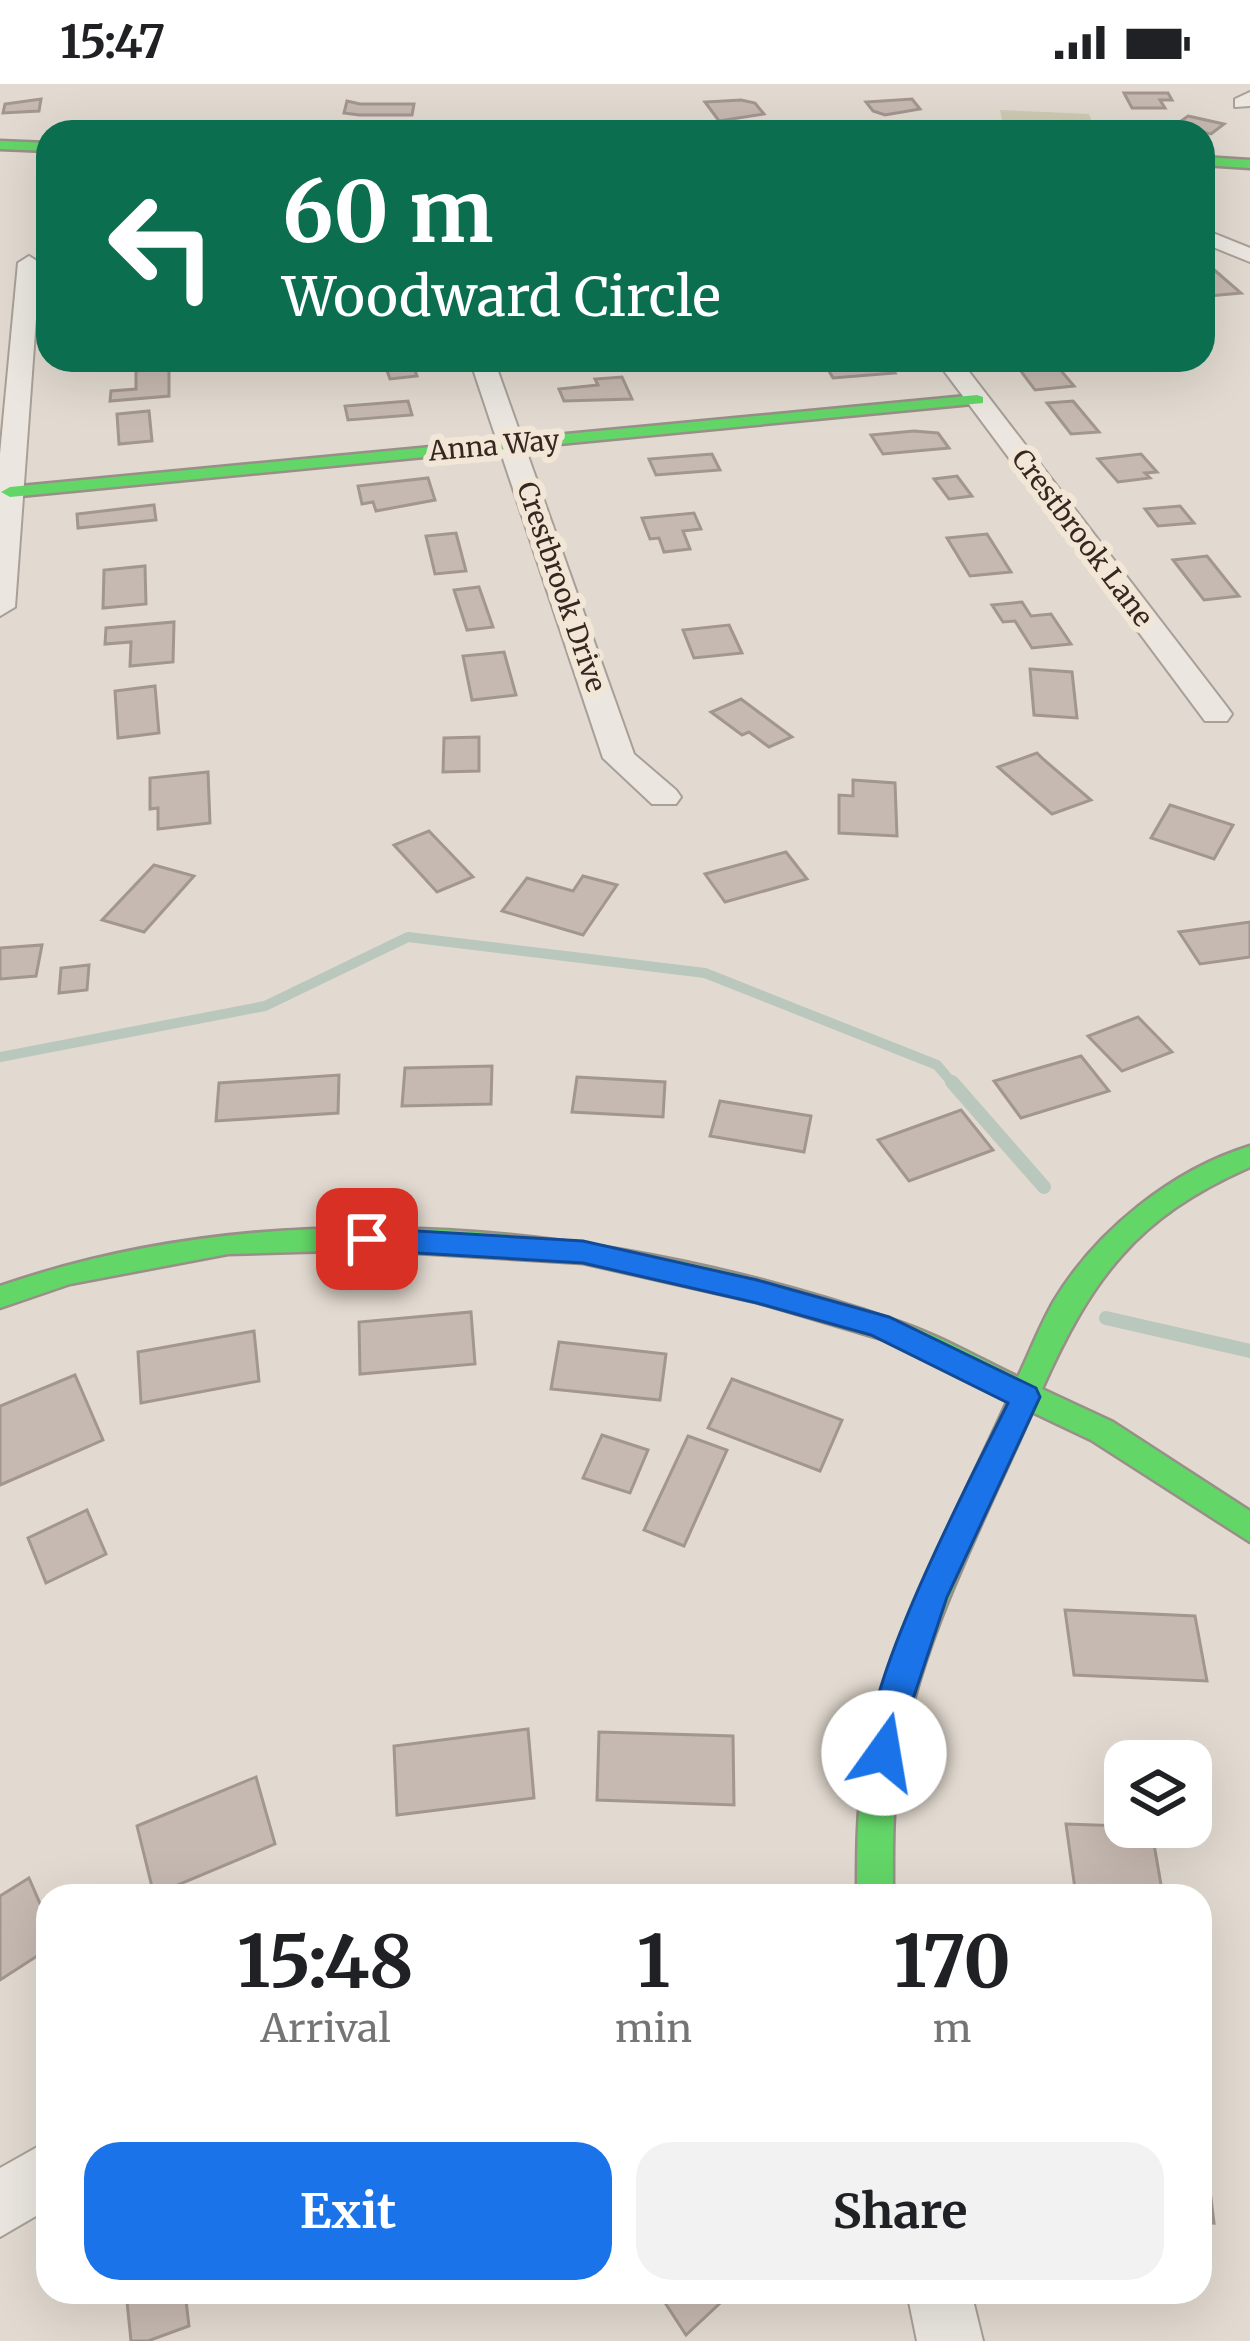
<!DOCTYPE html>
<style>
body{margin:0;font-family:Merriweather,serif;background:#f2f2f2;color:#202124;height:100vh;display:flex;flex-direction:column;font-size:45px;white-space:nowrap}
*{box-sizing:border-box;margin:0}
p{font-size:39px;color:#757577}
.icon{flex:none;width:66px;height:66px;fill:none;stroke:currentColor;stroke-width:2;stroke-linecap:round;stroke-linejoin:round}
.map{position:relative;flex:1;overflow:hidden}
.side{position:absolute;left:36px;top:1800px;width:1176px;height:420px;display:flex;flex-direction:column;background:#fff;border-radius:36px;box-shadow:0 12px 48px #0002}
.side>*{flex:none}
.top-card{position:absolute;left:36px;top:36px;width:1179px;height:252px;border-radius:36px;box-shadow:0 12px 48px #0002;background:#0b6e4f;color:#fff;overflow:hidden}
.tools{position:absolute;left:1104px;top:1656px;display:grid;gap:24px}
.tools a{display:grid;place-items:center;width:108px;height:108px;border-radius:24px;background:#fff;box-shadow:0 12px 48px #0002;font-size:60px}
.pin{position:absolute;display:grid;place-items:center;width:102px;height:102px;color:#fff;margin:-51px;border-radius:24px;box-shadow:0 6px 18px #0006}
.me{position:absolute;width:132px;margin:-66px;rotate:13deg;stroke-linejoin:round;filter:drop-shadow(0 0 9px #0008)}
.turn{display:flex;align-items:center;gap:42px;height:252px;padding:0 48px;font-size:54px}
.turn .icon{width:156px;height:156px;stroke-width:2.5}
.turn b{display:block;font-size:84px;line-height:102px}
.eta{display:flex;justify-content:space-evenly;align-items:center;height:204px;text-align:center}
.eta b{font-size:72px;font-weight:700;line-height:84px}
.cta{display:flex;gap:24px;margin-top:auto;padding:24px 48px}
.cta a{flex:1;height:138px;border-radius:36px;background:#1a73e8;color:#fff;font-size:48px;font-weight:700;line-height:138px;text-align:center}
.cta a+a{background:#f2f2f2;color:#202124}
.status{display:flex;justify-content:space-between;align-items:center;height:84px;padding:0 60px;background:#fff;direction:ltr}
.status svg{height:33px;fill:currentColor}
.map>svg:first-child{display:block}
.cemetery{fill:#cecab3}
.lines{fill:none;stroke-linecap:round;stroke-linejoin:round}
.stream-far1{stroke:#b9c7bd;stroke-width:10}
.stream{stroke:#b9c7bd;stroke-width:14}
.building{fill:#c6b9b1;stroke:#a3968f;stroke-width:3}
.street-casing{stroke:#a8a098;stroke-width:4}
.fast-casing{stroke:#989088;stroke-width:5}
.street{fill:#ebe7e0;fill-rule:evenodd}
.fast{fill:#63d668;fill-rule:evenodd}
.route{fill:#1a73e8;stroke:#114b97;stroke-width:3}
.labels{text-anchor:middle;stroke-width:12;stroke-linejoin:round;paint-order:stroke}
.far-street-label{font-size:27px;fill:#362821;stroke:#f2e7d7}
</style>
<div class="status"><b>15:47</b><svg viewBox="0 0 49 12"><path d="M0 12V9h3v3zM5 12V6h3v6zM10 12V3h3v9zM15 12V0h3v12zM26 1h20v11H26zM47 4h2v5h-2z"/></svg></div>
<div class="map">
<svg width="1250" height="2257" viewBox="0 0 1250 2257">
<rect width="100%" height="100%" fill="#e2dad0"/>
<path class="cemetery" d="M1000,26L1089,30L1096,48H1004Z"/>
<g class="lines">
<path class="stream-far1" d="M0,973L265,922L408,853L705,889L937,981L954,1001"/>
<g class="stream">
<path d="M952,998L1044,1103"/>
<path d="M1106,1234L1250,1267"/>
</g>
</g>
<g class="building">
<path d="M1124,9H1168L1172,16H1160L1165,24H1132Z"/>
<path d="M41,15L39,27L3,29L5,20Z"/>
<path d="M912,15L920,25L885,31L873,27L866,18Z"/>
<path d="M741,16L755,19L764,30L719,37L705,18Z"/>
<path d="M347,17L360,20H414L412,31H359L344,29Z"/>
<path d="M1188,32L1224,40L1211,50L1174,42Z"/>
<path d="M1212,184L1241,209L1209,212L1203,207V185Z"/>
<path d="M383,276H411L417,292L390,295Z"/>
<path d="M886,276L895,289L833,294L825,280Z"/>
<path d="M1052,276L1074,302L1035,306L1020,286H1025L1019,277Z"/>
<path d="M169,284V312L110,317L111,307L136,305V287Z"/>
<path d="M622,293L632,315L564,317L559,305L598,301L595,295Z"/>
<path d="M408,317L412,331L348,336L345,322Z"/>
<path d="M1073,317L1099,348L1071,350L1047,319Z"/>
<path d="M149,327L152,357L119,360L117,330Z"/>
<path d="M914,347L938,349L949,364L883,370L871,351Z"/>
<path d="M712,370L720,386L656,391L649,375Z"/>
<path d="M1141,370L1157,388L1145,389L1150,394L1118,398L1098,375Z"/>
<path d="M957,392L972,412L949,415L934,395Z"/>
<path d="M428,394L435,416L376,427L373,418L362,420L358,402Z"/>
<path d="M154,421L156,436L78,444L77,430Z"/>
<path d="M1180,422L1194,439L1158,442L1145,425Z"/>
<path d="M694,429L701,445L683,447L690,465L664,468L659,454L650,455L642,434Z"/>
<path d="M456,449L466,487L435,490L426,452Z"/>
<path d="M987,450L1011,488L970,492L947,454Z"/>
<path d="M1207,472L1239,512L1204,516L1173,476Z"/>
<path d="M145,482L146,520L103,524L104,486Z"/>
<path d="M479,503L493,543L467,546L454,506Z"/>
<path d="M1022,518L1031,532L1051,530L1071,560L1032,564L1015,537L1003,538L992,521Z"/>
<path d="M174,538L173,578L130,582L131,558L105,560L106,544Z"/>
<path d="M729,541L742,569L694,574L683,546Z"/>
<path d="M504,568L516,611L472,616L463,572Z"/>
<path d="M1030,585L1072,588L1077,634L1034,631Z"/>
<path d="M155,602L159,649L118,654L115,607Z"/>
<path d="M741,615L792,653L769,663L749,648L742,651L711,628Z"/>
<path d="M479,653V687L443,688L444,654Z"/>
<path d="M1037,669L1043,675L1091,716L1052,730L998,683Z"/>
<path d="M208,688L210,739L158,745V724L150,725V694Z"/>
<path d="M853,696L895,699L897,752L839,749V711L853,712Z"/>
<path d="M1170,721L1233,741L1214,775L1151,754Z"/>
<path d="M429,747L473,793L437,808L394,761Z"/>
<path d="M786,768L807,795L725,818L705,790Z"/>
<path d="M154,781L194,792L144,848L102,836Z"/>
<path d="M583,792L617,801L583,851L502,827L527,794L573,807Z"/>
<path d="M1250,838V873L1200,880L1179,848Z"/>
<path d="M42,861L36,892L0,895V864Z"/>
<path d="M89,881L87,906L59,909L61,884Z"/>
<path d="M1138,933L1172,968L1122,987L1088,952Z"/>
<path d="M1081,972L1109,1007L1021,1034L994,997Z"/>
<path d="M492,982L491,1020L402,1022L405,984Z"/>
<path d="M339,991L338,1029L216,1037L219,999Z"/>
<path d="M577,993L665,998L663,1033L572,1028Z"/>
<path d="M720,1017L811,1032L804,1068L710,1052Z"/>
<path d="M961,1026L993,1066L909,1097L878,1056Z"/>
<path d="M471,1228L475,1280L360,1290L359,1238Z"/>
<path d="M254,1247L259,1297L141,1319L138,1268Z"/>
<path d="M559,1258L666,1270L660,1316L551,1305Z"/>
<path d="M75,1291L103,1356L0,1401V1322Z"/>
<path d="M732,1295L842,1336L820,1387L708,1344Z"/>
<path d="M602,1351L648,1366L630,1409L583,1394Z"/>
<path d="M688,1352L727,1366L684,1462L644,1446Z"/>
<path d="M87,1426L106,1470L46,1499L28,1454Z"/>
<path d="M1065,1526L1195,1532L1207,1597L1074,1591Z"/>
<path d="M528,1645L534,1714L397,1731L394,1662Z"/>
<path d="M599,1648L733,1652L734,1721L597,1716Z"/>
<path d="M256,1693L275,1760L154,1811L137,1742Z"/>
<path d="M1066,1740L1151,1743L1163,1812H1076Z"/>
<path d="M29,1794L48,1838V1865L0,1896V1812Z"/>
<path d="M1200,2025L1214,2139L1200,2138Z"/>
<path d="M126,2208H185L189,2242L148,2257H131Z"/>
<path d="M658,2208H732L686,2251Z"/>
</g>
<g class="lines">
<defs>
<g id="street">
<path d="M1250,8V22L1235,23V15Z"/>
<path d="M1203,145L1250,164V178L1203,159Z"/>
<path d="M29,172L40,179L15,523L0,532V370L18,179Z"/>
<path d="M470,276H494L634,670L676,706L681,713L676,720H652L603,674Z"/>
<path d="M936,276H960L1227,623L1232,630L1227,637H1205Z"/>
<path d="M48,2057V2125L0,2153V2084Z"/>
<path d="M907,2208H971L983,2257H917Z"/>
</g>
<g id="fast">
<path d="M0,57L48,59V67L0,65Z"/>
<path d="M1203,73L1250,76V84L1203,81Z"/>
<path d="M977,311L983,313V319L10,413L1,408L10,403Z"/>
<path d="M1250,1062V1083C1136,1133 1091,1195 1042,1305L1113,1338L1250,1427V1458L1091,1356L1032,1328C982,1442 919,1558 899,1683C892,1725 893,1769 893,1812H857C857,1769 857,1726 864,1684C886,1555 955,1434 1008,1316L882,1255L756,1218L583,1179L367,1166L228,1170L70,1200L0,1224V1202C283,1104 615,1140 894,1236C937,1250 978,1274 1018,1293C1030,1268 1040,1241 1054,1217C1096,1147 1172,1086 1250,1062Z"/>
</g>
</defs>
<use href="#street" class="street-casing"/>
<use href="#fast" class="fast-casing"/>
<use href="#street" class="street"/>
<use href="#fast" class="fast"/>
</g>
<path class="route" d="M367,1144L583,1157L757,1196L889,1233L1036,1304L1040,1313L947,1513L907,1633L896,1681L884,1686L872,1681C848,1625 978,1380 1008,1319L871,1251L757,1219L583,1179L367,1166L353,1155Z"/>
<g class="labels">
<g class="far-street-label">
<text transform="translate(494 362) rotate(-5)" y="9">Anna Way</text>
<text transform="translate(1082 454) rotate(53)" y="9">Crestbrook Lane</text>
<text transform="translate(561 503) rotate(71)" y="9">Crestbrook Drive</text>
</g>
</g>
</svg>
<div class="tools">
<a><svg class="icon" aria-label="layers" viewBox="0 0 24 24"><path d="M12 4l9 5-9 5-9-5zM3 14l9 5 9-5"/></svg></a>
</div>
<div class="pin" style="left:367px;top:1155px;background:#d93025"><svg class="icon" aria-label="arrive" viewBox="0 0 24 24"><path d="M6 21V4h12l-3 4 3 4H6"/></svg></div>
<svg class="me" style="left:884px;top:1669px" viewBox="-20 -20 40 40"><circle r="19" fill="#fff"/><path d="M0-13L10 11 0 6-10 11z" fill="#1a73e8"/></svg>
<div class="top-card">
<div class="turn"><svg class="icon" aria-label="left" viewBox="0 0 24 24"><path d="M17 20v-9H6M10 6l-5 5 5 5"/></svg><div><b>60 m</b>Woodward Circle</div></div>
</div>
<section class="side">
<div class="eta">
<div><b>15:48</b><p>Arrival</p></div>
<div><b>1</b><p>min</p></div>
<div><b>170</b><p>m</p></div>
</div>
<div class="cta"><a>Exit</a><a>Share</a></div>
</section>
</div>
